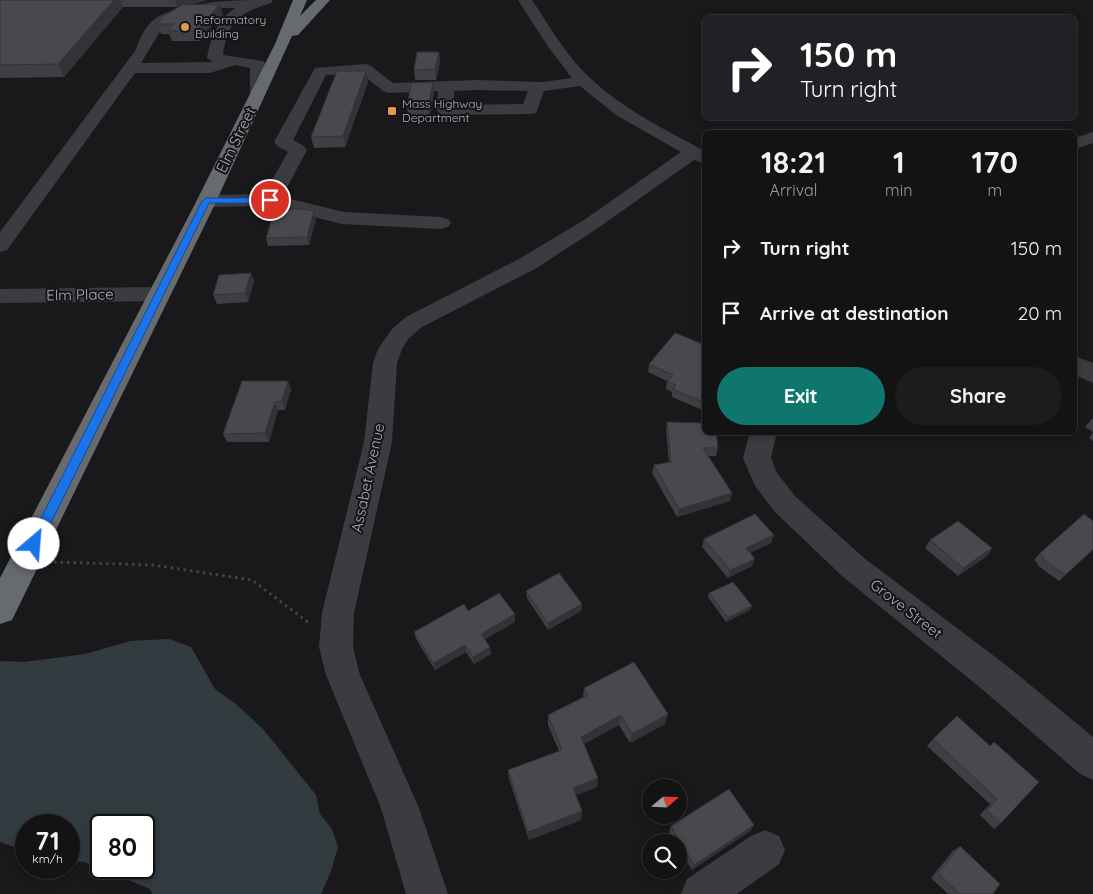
<!DOCTYPE html>
<style>
body{margin:0;font-family:Quicksand,sans-serif;background:#1c1c1d;color:#f1f3f6;height:100vh;display:flex;flex-direction:column;font-size:19px;white-space:nowrap}
*{box-sizing:border-box;margin:0}
p{font-size:16px;color:#9d9ea0}
.icon{flex:none;width:28px;height:28px;fill:none;stroke:currentColor;stroke-width:2;stroke-linecap:round;stroke-linejoin:round}
.map{position:relative;flex:1;overflow:hidden}
.side{position:absolute;left:702px;top:130px;width:375px;height:305px;display:flex;flex-direction:column;background:#131314;border-radius:8px;box-shadow:0 2px 8px #0003,0 0 0 1px #323234}
.side>*{flex:none}
.banner{position:absolute;left:702px;top:15px;width:375px;height:105px;border-radius:8px;box-shadow:0 2px 8px #0003,0 0 0 1px #323234;background:#202124;color:#fff;overflow:hidden}
.needle{width:32px;rotate:71deg}
.fabs{position:absolute;left:642px;top:779px;display:grid;gap:10px}
.fabs a{display:grid;place-items:center;width:45px;height:45px;border-radius:50%;background:#131314;box-shadow:0 2px 8px #0003,0 0 0 1px #323234;font-size:25px}
.speed{position:absolute;left:15px;top:814px;display:flex;gap:10px;font-size:25px;font-weight:700;text-align:center}
.speed>*{display:grid;place-content:center;width:65px;height:65px;border-radius:50%;background:#131314;box-shadow:0 2px 8px #0003,0 0 0 1px #323234;line-height:1}
.speed small{font-size:12px;font-weight:400}
.speed .limit{border:2px solid #111;border-radius:8px;background:#fff;color:#111}
.pin{position:absolute;display:grid;place-items:center;width:42px;height:42px;color:#fff;margin:-21px;border:2px solid #fff;border-radius:50%;box-shadow:0 1px 5px #0007}
.me{position:absolute;width:55px;margin:-28px;rotate:27deg;stroke-linejoin:round;filter:drop-shadow(0 0 4px #0008)}
.turn{display:flex;align-items:center;gap:18px;height:105px;padding:0 15px;font-size:22px}
.turn .icon{width:65px;height:65px;stroke-width:2.5}
.turn b{display:block;font-size:35px;line-height:42px}
.eta{display:flex;justify-content:space-evenly;align-items:center;height:85px;text-align:center}
.eta b{font-size:30px;font-weight:700;line-height:35px}
.primary-button{display:flex;gap:10px;margin-top:auto;padding:10px 15px}
.primary-button a{flex:1;height:58px;border-radius:30px;background:#0f766e;color:#fff;font-size:20px;font-weight:700;line-height:58px;text-align:center}
.primary-button a+a{background:#1c1c1d;color:#f1f3f6}
ul{padding:0;list-style:none}
li{display:flex;align-items:center;gap:15px;height:65px;padding:0 15px}
li div{flex:1}
li b{display:block;font-size:19px}
li em{font-style:normal}
.map>svg:first-child{display:block}
.water{fill:#323c40;fill-rule:evenodd}
.lines{fill:none;stroke-linecap:round;stroke-linejoin:round}
.path{stroke:#404346;stroke-width:3;stroke-dasharray:2.5 4;stroke-linecap:butt}
.minor{fill:#3a3c3f;fill-rule:evenodd}
.highway{fill:#676b70;fill-rule:evenodd}
.wall{fill:#3e3f42}
.shaded-wall{fill:#323336}
.building{fill:#48494d;stroke:#323336}
.route{fill:#1a73e8;stroke:#114b97}
.poi-dot{fill:#e2974a;stroke:#141416;stroke-width:2}
.labels{text-anchor:middle;stroke-width:4;stroke-linejoin:round;paint-order:stroke}
.far-poi-label{font-size:12px;fill:#acb2b9;stroke:#141416;text-anchor:start}
.street-label{font-size:15px;fill:#acb2b9;stroke:#141416}
</style>
<div class="map">
<svg width="1093" height="894" viewBox="0 0 1093 894">
<rect width="100%" height="100%" fill="#19191b"/>
<path class="water" d="M169,639L191,647L215,689L237,705L263,729L316,795L320,814L332,829L338,847L331,871L321,894H152L150,889L84,862L69,860V825H26V851L0,842V661L24,662L85,654L130,641ZM101,825H144V868H101Z"/>
<g class="lines">
<path class="path" d="M54,562L153,565L252,580L309,623"/>
<g class="minor">
<path d="M273,0L271,3C240,13 228,20 223,55L263,61L266,64V93L264,96H252L250,93V68L235,65L210,73H135L7,250L0,252V232L135,51C139,41 144,29 152,21C179,0 238,0 273,0ZM212,8H235C217,21 211,37 207,58L213,62L141,63L164,25L184,13Z"/>
<path d="M518,0H532C548,24 563,50 583,71C618,107 662,128 705,151V164L694,160L598,228L535,269L422,327L408,339L402,349L397,363L392,442L354,613L353,647L360,675L419,808L448,894H406L381,808L326,675L319,647L322,613L364,442L373,363L378,349L392,329L406,317L519,259L584,220L681,152L616,115L580,86L544,91L536,113L530,114L445,115L439,114L437,110L438,91L389,93L383,91L362,74L326,75L293,140L304,146L307,150L282,197L344,212L441,217L448,219L451,223L448,227L441,229L342,224L270,206L206,207L199,205L196,201L199,197L206,195L264,194L288,152L277,146L274,142L315,68L366,64L371,66L393,83L477,80L542,82L572,78L549,48ZM477,90L528,91L523,104L454,105V91Z"/>
<path d="M1093,132V143L1075,149V138Z"/>
<path d="M160,287L168,289L171,294L168,299L160,301L0,303V289Z"/>
<path d="M1075,356L1093,363V383L1075,375Z"/>
<path d="M750,432H777L771,458L777,473L795,496L864,558L1006,665L1093,737V780L1080,774L982,689L842,576L775,512L755,486L743,458Z"/>
<path d="M765,830L779,836L785,850L779,864L737,894H681L687,879L751,836Z"/>
</g>
<path class="highway" d="M293,0H307L300,16L316,0H330L298,35L292,36L215,204L12,620L0,624V578L195,204L275,44Z"/>
</g>
<g class="wall">
<path d="M0,0H206L205,1L187,5L223,14L199,41H172L169,34H161L157,24L179,7H123L64,77L0,78Z"/>
<path d="M439,52L440,62L436,80H415L414,70Z"/>
<path d="M368,82L345,147L314,148L311,137Z"/>
<path d="M434,93L429,118H409L407,107Z"/>
<path d="M316,219L309,245L268,246L266,238Z"/>
<path d="M251,273L254,281L248,302L217,304L213,295Z"/>
<path d="M705,345V411L672,397V392L666,389L667,381L648,372L649,364Z"/>
<path d="M291,389L285,410H278L269,442H227L223,434Z"/>
<path d="M1093,418V432L1085,427Z"/>
<path d="M667,422L718,448L716,456H708L732,493L730,501L677,517L652,473L654,465L669,462L666,430Z"/>
<path d="M1093,432V441L1089,438Z"/>
<path d="M774,535L771,543L750,553L752,566L728,578L702,547L704,539Z"/>
<path d="M930,540L992,548L987,556L958,576L925,548Z"/>
<path d="M1093,550L1059,581L1037,565L1038,564L1034,560L1039,554Z"/>
<path d="M526,591L582,604L581,611L548,630L527,598Z"/>
<path d="M709,593L752,606L750,610L726,622L708,597Z"/>
<path d="M468,611L515,614V622L485,639L491,654L474,664L466,652L435,670L416,639L414,632Z"/>
<path d="M584,688L665,724L630,743L619,725L584,744L597,787L576,795L582,811L581,820L529,840L509,779L508,770L559,751L548,725V715L583,698Z"/>
<path d="M933,739L990,746L1001,823L994,829L980,815L990,804L927,746Z"/>
<path d="M754,825L750,831L692,870L679,848V842H675L669,832L671,826Z"/>
<path d="M960,846L993,894H948L931,878L953,851Z"/>
</g>
<g class="shaded-wall">
<path d="M114,0H120L123,7L64,77L58,64Z"/>
<path d="M175,0H206L205,1L177,7Z"/>
<path d="M220,4L223,14L199,41L196,31Z"/>
<path d="M439,52L440,62L436,80L435,69Z"/>
<path d="M366,71L368,82L345,147L343,136Z"/>
<path d="M433,82L434,93L429,118L428,107Z"/>
<path d="M314,211L316,219L309,245L307,237Z"/>
<path d="M251,273L254,281L248,302L245,293Z"/>
<path d="M288,381L291,389L285,410L282,401Z"/>
<path d="M275,402L278,410L269,442L265,433Z"/>
<path d="M732,493L730,501L677,517L679,509Z"/>
<path d="M774,535L771,543L743,556L746,548Z"/>
<path d="M992,548L987,556L958,576L963,568Z"/>
<path d="M1093,549V550L1059,581L1065,575Z"/>
<path d="M755,559L752,566L728,578L730,570Z"/>
<path d="M582,604L581,611L548,630V623Z"/>
<path d="M752,606L750,610L726,622L728,618Z"/>
<path d="M515,614V622L482,641L481,634Z"/>
<path d="M465,645L466,652L435,670L433,663Z"/>
<path d="M490,647L491,654L474,664L473,657Z"/>
<path d="M668,714L665,724L630,743L632,734Z"/>
<path d="M621,715L619,725L580,746L581,737Z"/>
<path d="M598,778L597,787L572,796L573,788Z"/>
<path d="M582,811L581,820L529,840L528,832Z"/>
<path d="M754,825L750,831L692,870L694,865Z"/>
</g>
<g class="building">
<path d="M0,0H114L58,64L0,65Z"/>
<path d="M220,4L196,31H168L174,24H157L162,17L182,5Z"/>
<path d="M417,52H439L435,69L414,70Z"/>
<path d="M337,71H366L343,136L311,137Z"/>
<path d="M433,82L428,107H407L411,83Z"/>
<path d="M275,209H304L314,211L307,237L266,238Z"/>
<path d="M251,273L245,293L213,295L219,275Z"/>
<path d="M675,333L705,345V403L673,389L676,385L667,381L673,375L649,364Z"/>
<path d="M242,381H288L282,401L275,402L265,433L223,434Z"/>
<path d="M667,422L705,423V432H716L718,448H703L732,493L679,509L654,465L671,462Z"/>
<path d="M755,514L774,535L746,548L755,559L730,570L704,539Z"/>
<path d="M1084,514L1093,521V549L1065,575L1043,559L1044,557L1039,554Z"/>
<path d="M958,521L992,548L963,568L930,540Z"/>
<path d="M559,573L582,604L548,623L526,591Z"/>
<path d="M733,582L752,606L728,618L709,593Z"/>
<path d="M499,593L515,614L481,634L490,647L473,657L465,645L433,663L414,632L464,604L468,611Z"/>
<path d="M634,662L668,714L632,734L621,715L581,737L598,778L573,788L582,811L528,832L508,770L562,750L548,715L588,695L584,688Z"/>
<path d="M957,716L990,746L994,742L1039,782L1001,823L987,810L997,799L933,739Z"/>
<path d="M729,789L754,825L694,865L671,826Z"/>
<path d="M960,846L1000,884L993,894H960L938,873Z"/>
</g>
<path class="route" d="M206,198H270L274,200L270,203H209L39,547L34,549L30,547L28,544L30,540L202,201Z"/>
<g class="poi-dot">
<circle cx="185" cy="27" r="5"/>
<rect x="387" y="106" width="10" height="10" rx="2.5"/>
</g>
<g class="labels">
<g class="far-poi-label">
<text x="195" y="24">Reformatory<tspan x="195" dy="14">Building</tspan></text>
<text x="402" y="108">Mass Highway<tspan x="402" dy="14">Department</tspan></text>
</g>
<g class="street-label">
<text transform="translate(236 140) rotate(-64)" y="5">Elm Street</text>
<text transform="translate(80 295) rotate(-1)" y="5">Elm Place</text>
<text transform="translate(368 478) rotate(-78)" y="5">Assabet Avenue</text>
<text transform="translate(906 609) rotate(38)" y="5">Grove Street</text>
</g>
</g>
</svg>
<div class="fabs">
<a><svg class="needle" viewBox="-14 -14 28 28"><path d="M0-13l5 13h-10z" fill="#e53935"/><path d="M0 13l5-13h-10z" fill="#9d9ea0"/></svg></a>
<a><svg class="icon" aria-label="search" viewBox="0 0 24 24"><circle cx="10" cy="10" r="6"/><path d="M15 15l6 6"/></svg></a>
</div>
<div class="speed"><div>71<small>km/h</small></div><div class="limit">80</div></div>
<div class="pin" style="left:270px;top:200px;background:#d93025"><svg class="icon" aria-label="arrive" viewBox="0 0 24 24"><path d="M6 21V4h12l-3 4 3 4H6"/></svg></div>
<svg class="me" style="left:34px;top:544px" viewBox="-20 -20 40 40"><circle r="19" fill="#fff"/><path d="M0-13L10 11 0 6-10 11z" fill="#1a73e8"/></svg>
<div class="banner">
<div class="turn"><svg class="icon" aria-label="right" viewBox="0 0 24 24"><path d="M7 20v-9h11M14 6l5 5-5 5"/></svg><div><b>150 m</b>Turn right</div></div>
</div>
<section class="side">
<div class="eta">
<div><b>18:21</b><p>Arrival</p></div>
<div><b>1</b><p>min</p></div>
<div><b>170</b><p>m</p></div>
</div>
<ul>
<li><svg class="icon" aria-label="right" viewBox="0 0 24 24"><path d="M7 20v-9h11M14 6l5 5-5 5"/></svg><div><b>Turn right</b></div><em>150 m</em></li>
<li><svg class="icon" aria-label="arrive" viewBox="0 0 24 24"><path d="M6 21V4h12l-3 4 3 4H6"/></svg><div><b>Arrive at destination</b></div><em>20 m</em></li>
</ul>
<div class="primary-button"><a>Exit</a><a>Share</a></div>
</section>
</div>
